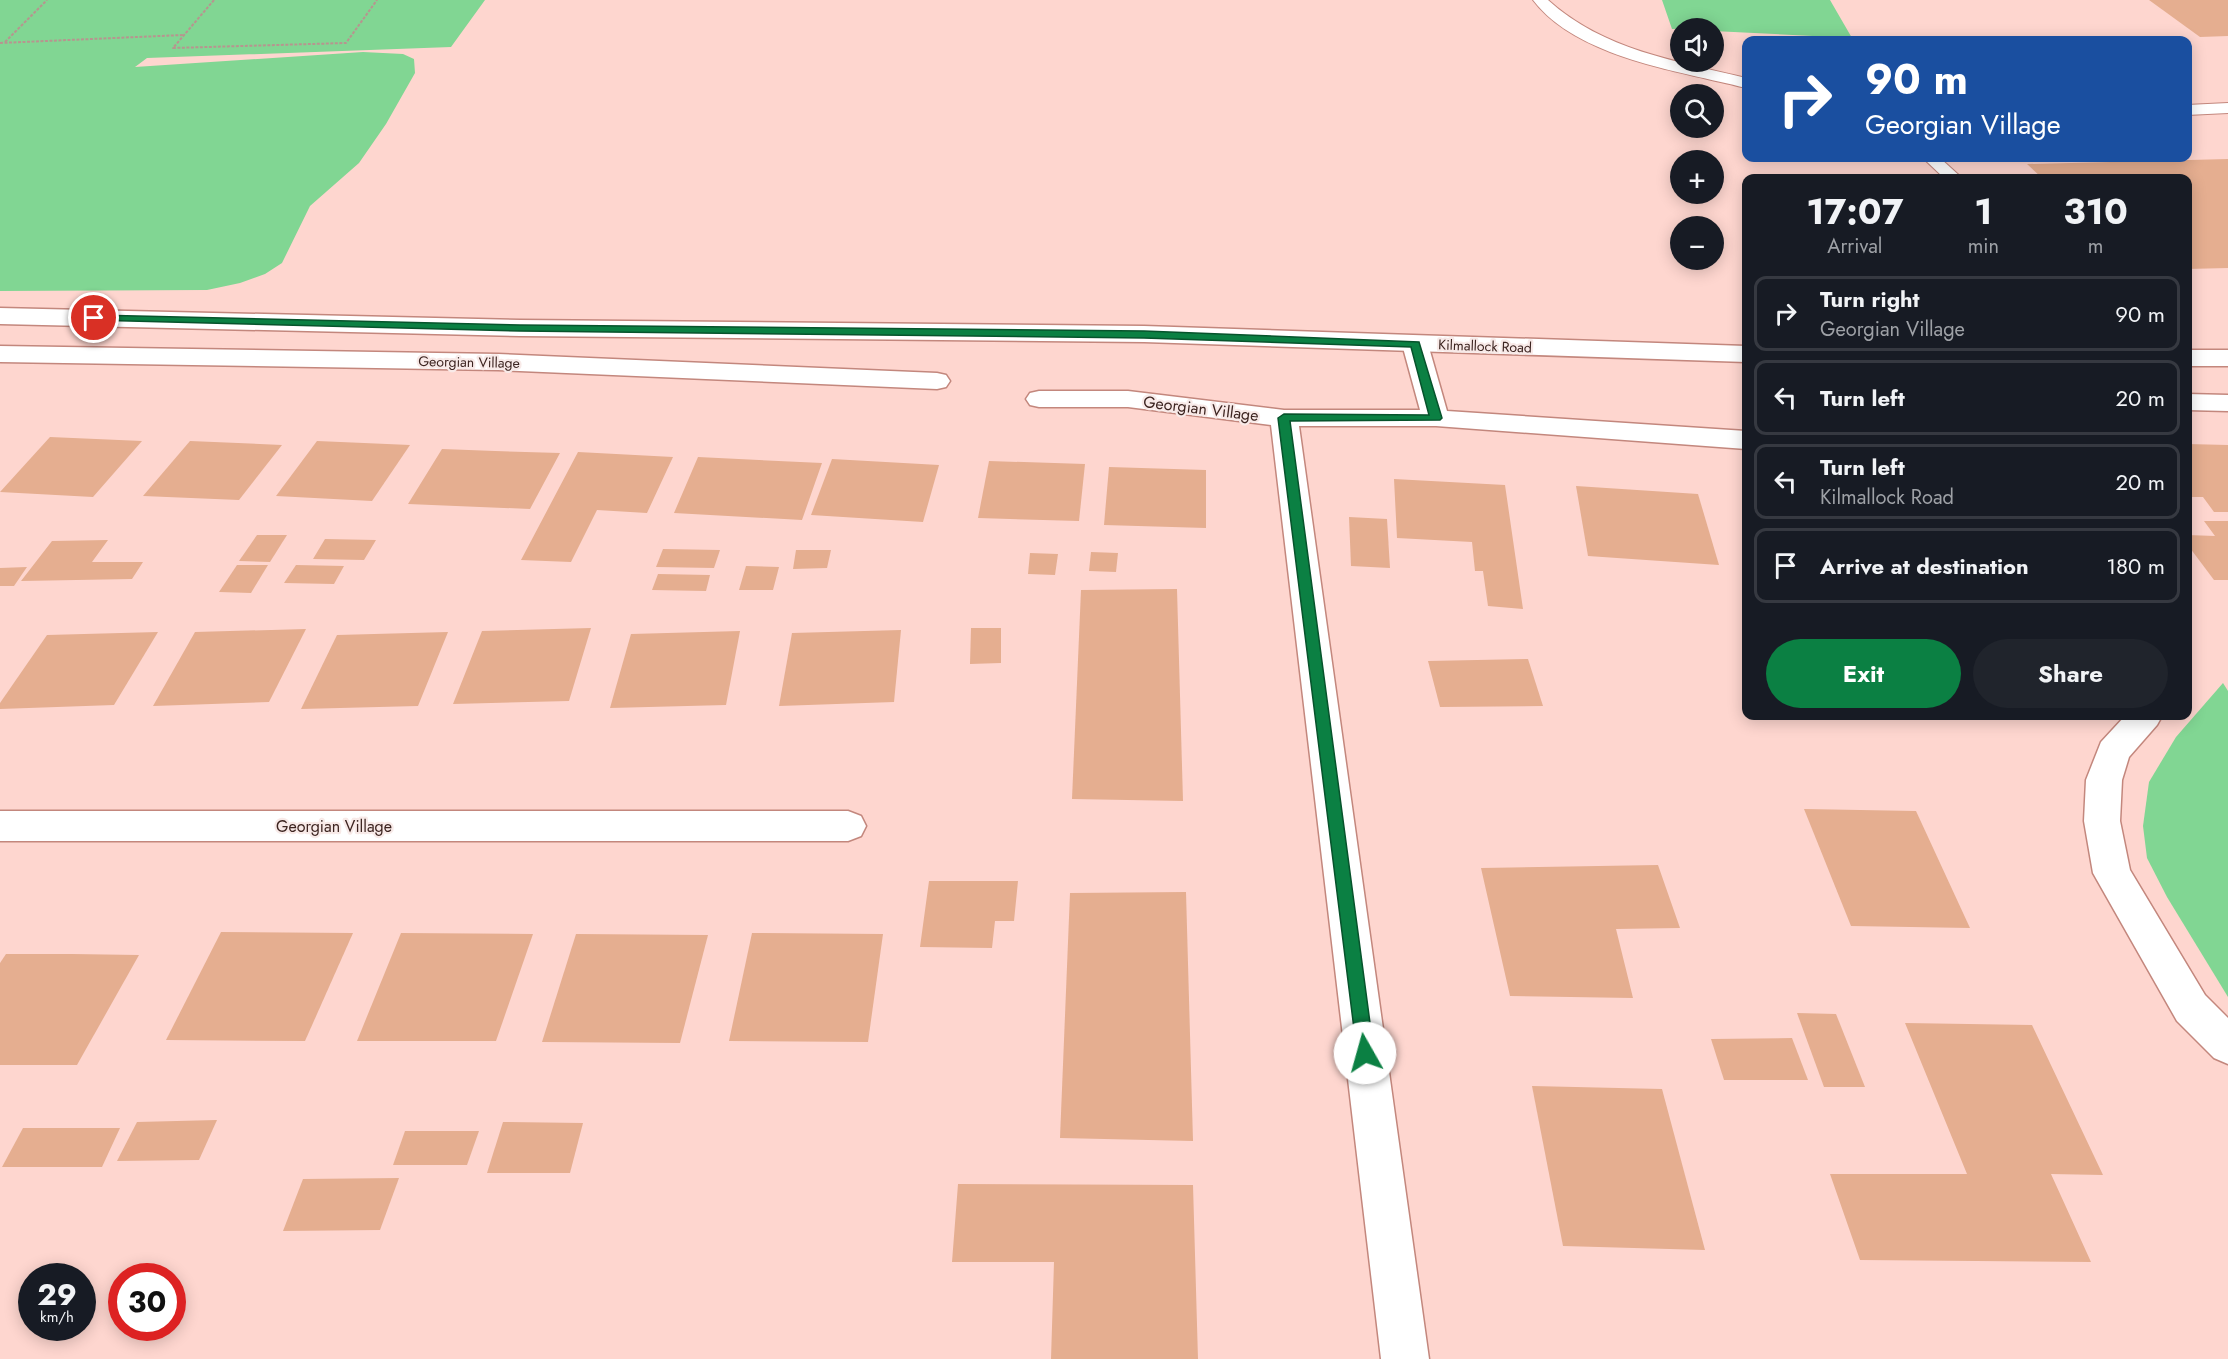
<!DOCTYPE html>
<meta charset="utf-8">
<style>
body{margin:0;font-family:Jost,sans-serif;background:#20242c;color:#f1f3f6;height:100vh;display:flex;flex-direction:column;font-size:22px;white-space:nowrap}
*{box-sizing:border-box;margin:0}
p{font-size:20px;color:#9ea1a6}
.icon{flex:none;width:33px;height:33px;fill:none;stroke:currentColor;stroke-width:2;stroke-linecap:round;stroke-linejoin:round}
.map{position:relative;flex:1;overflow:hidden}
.side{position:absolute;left:1742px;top:174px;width:450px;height:546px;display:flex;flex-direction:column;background:#171b24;border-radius:12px;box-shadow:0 3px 15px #0003}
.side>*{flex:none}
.top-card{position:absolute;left:1742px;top:36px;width:450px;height:126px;border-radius:12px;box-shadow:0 3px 15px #0003;background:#1a4fa0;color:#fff;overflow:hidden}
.tools{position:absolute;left:1670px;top:18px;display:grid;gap:12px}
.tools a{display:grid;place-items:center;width:54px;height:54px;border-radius:50%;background:#171b24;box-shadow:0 3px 15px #0003;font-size:30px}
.speed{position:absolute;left:18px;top:1263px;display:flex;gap:12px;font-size:30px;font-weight:700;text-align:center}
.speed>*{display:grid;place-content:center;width:78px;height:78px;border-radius:50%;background:#171b24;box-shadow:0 3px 15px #0003;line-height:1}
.speed small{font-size:15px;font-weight:400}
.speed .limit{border:9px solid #d22;background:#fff;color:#111}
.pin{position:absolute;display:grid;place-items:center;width:51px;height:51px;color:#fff;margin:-26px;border:3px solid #fff;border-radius:50%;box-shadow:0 2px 6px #0007}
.me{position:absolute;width:66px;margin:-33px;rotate:353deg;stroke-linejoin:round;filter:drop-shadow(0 0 4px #0008)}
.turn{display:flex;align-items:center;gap:21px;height:126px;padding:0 24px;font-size:27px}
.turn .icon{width:78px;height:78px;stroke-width:2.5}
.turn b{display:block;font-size:42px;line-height:51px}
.eta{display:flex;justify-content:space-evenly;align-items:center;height:102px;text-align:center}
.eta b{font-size:36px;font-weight:700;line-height:42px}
.primary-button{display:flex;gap:12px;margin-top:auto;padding:12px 24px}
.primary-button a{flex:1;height:69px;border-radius:36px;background:#0b8043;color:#fff;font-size:24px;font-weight:700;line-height:69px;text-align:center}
.primary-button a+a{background:#20242c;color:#f1f3f6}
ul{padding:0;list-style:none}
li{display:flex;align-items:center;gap:18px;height:75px;margin:0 12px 9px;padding:0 12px;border:3px solid #363941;border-radius:12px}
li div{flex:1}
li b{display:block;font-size:22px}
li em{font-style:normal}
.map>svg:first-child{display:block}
.green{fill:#81d693}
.building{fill:#e5ae90}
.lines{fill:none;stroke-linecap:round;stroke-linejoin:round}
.service-casing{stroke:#c3877d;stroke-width:2}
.minor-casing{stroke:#c3877d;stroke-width:3}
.secondary-casing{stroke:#c3877d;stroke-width:3}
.path{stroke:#b7958f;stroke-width:2;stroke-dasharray:3 1.5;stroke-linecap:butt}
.service{fill:#fff;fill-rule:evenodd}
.minor{fill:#fff;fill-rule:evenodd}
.secondary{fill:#fff;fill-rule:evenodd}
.route{fill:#0b8043;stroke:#07532c;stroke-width:1.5}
.labels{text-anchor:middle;stroke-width:4.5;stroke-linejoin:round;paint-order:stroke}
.far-street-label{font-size:14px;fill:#3c2420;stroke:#f8eae8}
.street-label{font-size:16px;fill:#3c2420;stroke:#f8eae8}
</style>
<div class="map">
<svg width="2228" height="1359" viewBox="0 0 2228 1359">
<rect width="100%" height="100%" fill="#fed6cf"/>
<g class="green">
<path d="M0,0H485L451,47L147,58L135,67L363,52L403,54L414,59L415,73L386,124L359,163L310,206L282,263L265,274L240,283L207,290L0,291Z"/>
<path d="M1662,0H1830L1852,38L1713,31V28L1672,29Z"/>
<path d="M2223,683L2228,691V997L2167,897L2147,858L2143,826L2149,782L2176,737Z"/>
</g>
<g class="building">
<path d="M2149,0H2228V36L2200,37Z"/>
<path d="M2228,159V268L2187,269V178H2042L2027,164Z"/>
<path d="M50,437L142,441L93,497L0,492Z"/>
<path d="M190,441L282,445L239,500L143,496Z"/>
<path d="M317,441L364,443L410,445L372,501L276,496Z"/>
<path d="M2187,444L2228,445V512H2214L2203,497H2187Z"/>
<path d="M442,449L495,451L560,453L530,509L408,504Z"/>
<path d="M578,452L673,457L647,513L597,510L571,562L521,560Z"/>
<path d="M698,457L759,460L822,463L802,520L674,513Z"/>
<path d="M832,459L939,465L923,522L811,515Z"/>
<path d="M989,461L1085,464L1079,521L978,518Z"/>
<path d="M1109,467L1206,470V528L1104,525Z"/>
<path d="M1394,479L1505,485L1523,609L1488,606L1483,571H1475L1472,542L1397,538Z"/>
<path d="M1576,486L1698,494L1719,565L1588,556Z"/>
<path d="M1349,517L1387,519L1390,568L1351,566Z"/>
<path d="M2204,521H2228V580H2214L2187,544V535L2215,536Z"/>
<path d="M257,535H287L270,562L239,561Z"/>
<path d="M325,539L376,540L364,560L313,559Z"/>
<path d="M108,540L92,562H143L132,579L21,581L52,541Z"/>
<path d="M663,549L720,550L714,568L656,567Z"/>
<path d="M796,550H831L827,568L793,569Z"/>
<path d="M1091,552L1118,553L1116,572L1089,571Z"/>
<path d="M1030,553L1058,554L1055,575L1028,574Z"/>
<path d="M237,565H268L251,593L219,592Z"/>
<path d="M296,565L344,566L334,584L284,583Z"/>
<path d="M746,566L779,567L773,590H739Z"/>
<path d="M27,567L14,586H0V568Z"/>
<path d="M658,574L710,575L706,591L652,590Z"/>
<path d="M1177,589L1183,801L1072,799L1081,590Z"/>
<path d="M591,628L569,701L453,704L482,631Z"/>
<path d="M971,628H1001V663L970,664Z"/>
<path d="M306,629L269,702L153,706L195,632Z"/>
<path d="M901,630L894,702L779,706L792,633Z"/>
<path d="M740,631L726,705L610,708L631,634Z"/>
<path d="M158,632L114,705L0,709V703L47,635Z"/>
<path d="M448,632L418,706L301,709L337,635Z"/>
<path d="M1528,659L1543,706L1440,707L1428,661Z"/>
<path d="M1804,809L1916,811L1970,928L1851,926Z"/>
<path d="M1658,865L1680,928L1616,929L1633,998L1510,996L1481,868Z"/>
<path d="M929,881H1018L1014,921H995L992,948L920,947Z"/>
<path d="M1186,892L1193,1141L1060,1138L1070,893Z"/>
<path d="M221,932L353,933L305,1041L166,1040Z"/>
<path d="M401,933L533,934L496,1041H357Z"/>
<path d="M752,933L883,934L868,1042L729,1041Z"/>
<path d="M576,934L708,935L680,1043L542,1042Z"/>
<path d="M6,954H72L139,955L77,1065H0V963Z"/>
<path d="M1797,1013L1836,1014L1865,1087H1824Z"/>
<path d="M1905,1023L2032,1025L2103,1175L2051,1174L2091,1262L1860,1260L1830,1174H1967Z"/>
<path d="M1792,1038L1808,1080H1724L1711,1039Z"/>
<path d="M1532,1086L1662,1089L1705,1250L1563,1246Z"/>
<path d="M217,1120L199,1160L117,1161L137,1122Z"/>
<path d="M503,1122L583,1123L570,1173H487Z"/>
<path d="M23,1128H120L102,1167H2Z"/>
<path d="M405,1131H479L467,1165H393Z"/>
<path d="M399,1178L380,1230L283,1231L303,1179Z"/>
<path d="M958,1184L1193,1185L1198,1359H1051L1054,1262H952Z"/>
</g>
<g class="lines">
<defs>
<g id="service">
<path d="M1533,0H1548C1603,50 1676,61 1746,78V88C1680,71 1577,58 1533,0Z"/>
<path d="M2228,103V113L2187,115V105Z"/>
<path d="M1923,158H1940L1962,178H1944Z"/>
</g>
<g id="minor">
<path d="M1415,336L1424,339L1428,344L1447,411L1746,431V449L1436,426H1299L1429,1359H1381L1271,425L1128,407H1039L1030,405L1026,399L1030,393L1039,391H1128L1284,410H1420L1402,344L1406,339Z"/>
<path d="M0,346L498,354L937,373L946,375L950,381L946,387L937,389L498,370L0,362Z"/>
<path d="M2187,394L2228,395V411L2187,410Z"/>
<path d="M2125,716H2162L2157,725L2129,757L2122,780L2120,821L2130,870L2205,995L2228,1018V1064L2214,1058L2177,1021L2093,873L2084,821L2086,780L2101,742Z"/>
<path d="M0,811H848L861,816L866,826L861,836L848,841H0Z"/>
</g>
<g id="secondary">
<path d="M0,308L520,320L1144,326L1746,346V362L1144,342L520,336L0,324Z"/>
<rect x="2187" y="350" width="41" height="16"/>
</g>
</defs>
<use href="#service" class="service-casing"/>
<use href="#minor" class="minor-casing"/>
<use href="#secondary" class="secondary-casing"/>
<g class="path">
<path d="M214,0L173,48L346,43L377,0"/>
<path d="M5,42L47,0"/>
<path d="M0,43L183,35"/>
</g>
<use href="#service" class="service"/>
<use href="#minor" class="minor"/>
<use href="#secondary" class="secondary"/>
</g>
<path class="route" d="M94,315L520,325L1144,331L1419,342L1442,418L1440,420L1290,421L1374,1053L1371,1058L1365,1061L1359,1058L1357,1053L1278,418L1284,414L1429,415L1411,347L1144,338L520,331L91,320V316Z"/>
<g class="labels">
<g class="far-street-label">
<text transform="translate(1485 346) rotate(2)" y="5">Kilmallock Road</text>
<text transform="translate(469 362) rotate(1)" y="5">Georgian Village</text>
</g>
<g class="street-label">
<text transform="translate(1201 408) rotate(7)" y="6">Georgian Village</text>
<text x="334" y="832">Georgian Village</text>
</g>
</g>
</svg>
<div class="tools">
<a><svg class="icon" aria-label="sound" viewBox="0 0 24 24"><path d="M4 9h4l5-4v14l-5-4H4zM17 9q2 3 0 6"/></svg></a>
<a><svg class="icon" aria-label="search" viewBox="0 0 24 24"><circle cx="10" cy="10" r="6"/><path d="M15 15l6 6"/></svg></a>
<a>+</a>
<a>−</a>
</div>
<div class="speed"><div>29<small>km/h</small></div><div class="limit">30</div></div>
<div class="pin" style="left:94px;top:318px;background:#d93025"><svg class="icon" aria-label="arrive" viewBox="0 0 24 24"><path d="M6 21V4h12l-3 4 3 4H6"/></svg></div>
<svg class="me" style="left:1365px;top:1053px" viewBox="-20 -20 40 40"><circle r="19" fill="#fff"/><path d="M0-13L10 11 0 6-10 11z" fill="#0b8043"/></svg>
<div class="top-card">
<div class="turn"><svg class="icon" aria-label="right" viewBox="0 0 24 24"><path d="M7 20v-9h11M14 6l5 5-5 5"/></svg><div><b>90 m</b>Georgian Village</div></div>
</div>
<section class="side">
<div class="eta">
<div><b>17:07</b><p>Arrival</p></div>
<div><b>1</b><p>min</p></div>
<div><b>310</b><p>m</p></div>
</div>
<ul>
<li><svg class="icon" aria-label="right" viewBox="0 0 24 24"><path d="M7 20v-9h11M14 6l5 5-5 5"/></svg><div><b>Turn right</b><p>Georgian Village</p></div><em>90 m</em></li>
<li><svg class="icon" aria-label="left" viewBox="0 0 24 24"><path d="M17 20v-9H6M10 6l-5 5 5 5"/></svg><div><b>Turn left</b></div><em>20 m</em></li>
<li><svg class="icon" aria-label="left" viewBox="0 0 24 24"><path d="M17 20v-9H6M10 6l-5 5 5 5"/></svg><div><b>Turn left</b><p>Kilmallock Road</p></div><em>20 m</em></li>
<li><svg class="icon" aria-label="arrive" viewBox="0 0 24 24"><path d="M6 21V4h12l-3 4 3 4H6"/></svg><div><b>Arrive at destination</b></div><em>180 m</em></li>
</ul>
<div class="primary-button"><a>Exit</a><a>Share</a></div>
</section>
</div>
